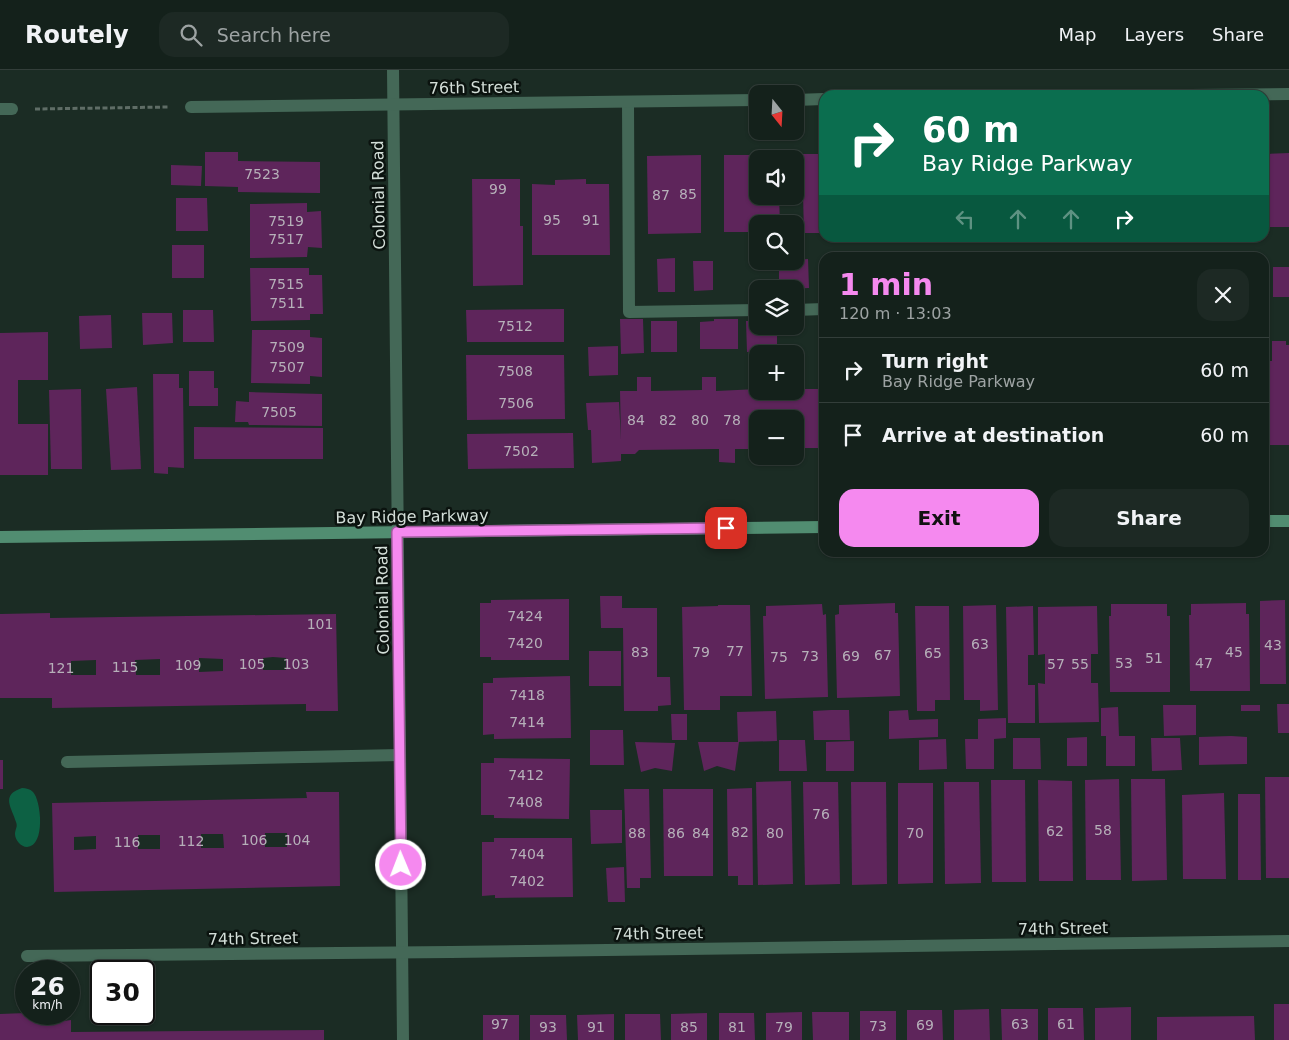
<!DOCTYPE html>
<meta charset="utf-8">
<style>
body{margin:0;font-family:"DejaVu Sans",sans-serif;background:#1d2924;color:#f1f3f6;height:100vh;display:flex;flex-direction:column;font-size:19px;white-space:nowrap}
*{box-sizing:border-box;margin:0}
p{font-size:16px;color:#9da3a3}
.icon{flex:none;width:28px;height:28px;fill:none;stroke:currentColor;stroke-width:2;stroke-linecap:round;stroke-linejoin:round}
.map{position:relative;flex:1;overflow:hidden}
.sheet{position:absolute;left:819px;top:182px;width:450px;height:305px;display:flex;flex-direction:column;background:#14211b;border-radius:15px;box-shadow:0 1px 4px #0004,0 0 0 1px #333e3a}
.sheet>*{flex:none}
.banner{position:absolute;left:819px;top:20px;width:450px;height:152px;border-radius:15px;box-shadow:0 1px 4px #0004,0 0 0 1px #333e3a;background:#0b6e4f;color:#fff;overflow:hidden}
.needle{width:32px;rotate:162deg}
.fabs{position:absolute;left:749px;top:15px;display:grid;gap:10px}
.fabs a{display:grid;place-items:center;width:55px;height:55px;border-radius:10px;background:#14211b;box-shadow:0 1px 4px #0004,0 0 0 1px #333e3a;font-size:25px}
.speed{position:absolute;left:15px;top:890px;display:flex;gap:10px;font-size:25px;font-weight:700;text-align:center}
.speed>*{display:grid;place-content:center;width:65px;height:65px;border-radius:50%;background:#14211b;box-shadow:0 1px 4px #0004,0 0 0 1px #333e3a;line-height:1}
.speed small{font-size:12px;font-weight:400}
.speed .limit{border:2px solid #111;border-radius:8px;background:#fff;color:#111}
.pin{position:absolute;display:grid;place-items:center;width:42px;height:42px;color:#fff;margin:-21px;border-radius:10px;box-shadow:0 2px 8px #0006}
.me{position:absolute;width:55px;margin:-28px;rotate:359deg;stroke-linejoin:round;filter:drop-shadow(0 0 4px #0008)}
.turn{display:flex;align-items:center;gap:18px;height:105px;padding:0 20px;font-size:22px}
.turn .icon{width:65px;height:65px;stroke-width:2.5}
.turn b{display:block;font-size:35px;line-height:42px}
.lanes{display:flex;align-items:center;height:48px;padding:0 20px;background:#0003;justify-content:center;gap:25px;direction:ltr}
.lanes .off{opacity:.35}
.round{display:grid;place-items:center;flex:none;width:52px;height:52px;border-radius:15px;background:#1d2924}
.overview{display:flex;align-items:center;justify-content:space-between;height:85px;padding:0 20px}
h1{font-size:30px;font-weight:800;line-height:38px;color:#f589ef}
.primary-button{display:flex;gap:10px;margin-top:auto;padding:10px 20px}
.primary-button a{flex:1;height:58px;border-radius:15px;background:#f589ef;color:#111;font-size:20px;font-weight:800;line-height:58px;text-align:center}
.primary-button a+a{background:#1d2924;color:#f1f3f6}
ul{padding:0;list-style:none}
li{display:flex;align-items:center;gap:15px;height:65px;padding:0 20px;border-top:1px solid #333e3a}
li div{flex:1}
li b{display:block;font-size:19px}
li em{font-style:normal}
header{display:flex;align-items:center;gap:30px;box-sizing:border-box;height:70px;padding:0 25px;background:#14211b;border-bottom:1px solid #333e3a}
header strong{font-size:24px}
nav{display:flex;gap:28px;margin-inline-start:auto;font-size:18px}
.search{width:350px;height:45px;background:#1d2924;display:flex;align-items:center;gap:12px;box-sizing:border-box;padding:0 18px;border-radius:15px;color:#9da3a3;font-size:19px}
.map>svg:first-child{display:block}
.water{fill:#0d6144}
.building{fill:#5e255b;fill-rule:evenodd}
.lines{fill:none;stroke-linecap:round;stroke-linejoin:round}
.path{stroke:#5f6d66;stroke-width:3;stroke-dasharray:5 2.5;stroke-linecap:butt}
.lane{stroke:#446857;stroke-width:12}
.street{stroke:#446857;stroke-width:12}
.secondary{stroke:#518d71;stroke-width:12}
.route-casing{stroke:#9f599b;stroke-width:12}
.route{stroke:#f589ef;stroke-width:9}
.labels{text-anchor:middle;stroke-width:5;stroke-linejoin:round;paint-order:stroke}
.number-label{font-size:14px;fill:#b6b0b9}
.street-label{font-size:16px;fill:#d3ded8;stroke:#0b130f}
</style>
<header>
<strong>Routely</strong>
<div class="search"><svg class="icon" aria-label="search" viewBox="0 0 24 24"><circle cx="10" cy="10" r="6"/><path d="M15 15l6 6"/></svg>Search here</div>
<nav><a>Map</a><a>Layers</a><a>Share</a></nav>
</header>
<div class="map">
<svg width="1289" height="970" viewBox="0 0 1289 970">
<rect width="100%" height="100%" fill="#1b2c24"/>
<path class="water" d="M22,718C26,718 30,719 33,722C41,730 46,776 27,777C21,777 15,770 15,764C15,759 18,757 16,752C12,738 0,725 22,718Z"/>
<g class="building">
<path d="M205,82H238V91L320,92V123L238,122V117L205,116Z"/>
<path d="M1289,83V157H1268L1267,84Z"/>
<path d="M802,84H824V163H804Z"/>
<path d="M701,85V163L648,164L647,86Z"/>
<path d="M724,85H779V89H758V126H779L780,154H758V162H724Z"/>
<path d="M171,95L202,96L201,116L171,115Z"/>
<path d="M472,109H520V156H523V215L473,216Z"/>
<path d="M586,109V114H609L610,185H532V114L555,115V110Z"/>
<path d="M176,128H207L208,161H176Z"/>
<path d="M307,133V142L321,141L322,178L308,177L307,187L250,188V134Z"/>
<rect x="172" y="175" width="32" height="33"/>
<path d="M675,188V222H658L657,189Z"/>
<path d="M808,189L809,218L779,219V191H795V190Z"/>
<path d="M693,191H713V220L694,221Z"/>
<rect x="1273" y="197" width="16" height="30"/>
<path d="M250,198H309V205H322L323,244H310V250L251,251Z"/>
<path d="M564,239V272H467L466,240Z"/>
<path d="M183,240H213L214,272H183Z"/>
<path d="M142,243H172L173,273L143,275Z"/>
<path d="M111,245L112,278L80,279L79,246Z"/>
<path d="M620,249H643L644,283L621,284Z"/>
<path d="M714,249H738V279H700V252L714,251Z"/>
<rect x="651" y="251" width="26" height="31"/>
<path d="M746,251H758V256H777V281L747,282Z"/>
<path d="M252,260H310V267L322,268V307L310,306V314L251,313Z"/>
<path d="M48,262V310H18V354H48V405H0V263Z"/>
<path d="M1272,271H1286V275H1289V375H1264V291H1272Z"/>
<path d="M618,276V305L589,306L588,277Z"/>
<path d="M466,285H564L565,349L467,350Z"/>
<path d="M189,301H214V318H218V336H189Z"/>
<path d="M153,304H179V318H183L184,398L168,397V404L154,403Z"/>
<path d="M637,307H651V321L702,320V307H716V321L758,319V321H795V319H824V378H795V349H758V386H765V391H751V379H735V393L719,392V379H716L639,380L635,384H621V391L592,393L591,360H588L586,333L619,332L621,370L620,321H637Z"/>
<path d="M137,317L141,399L111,400L106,319Z"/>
<path d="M81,319L82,399H51L49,320Z"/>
<path d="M249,322L322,324V356L249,355L248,352H235L236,331L249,332Z"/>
<path d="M194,357L323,358V389H194Z"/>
<path d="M573,363L574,398L468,399L467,364Z"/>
<path d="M600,526H622V538H657V607H670L671,635L658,636V641H624L623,558H601Z"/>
<path d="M569,529V590H491V587H480V533H491V530Z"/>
<path d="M1285,530L1286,614H1260V531Z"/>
<path d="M895,533V543H898L900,626L837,628L835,545L839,544V535Z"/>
<path d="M1246,533V544H1249L1250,621H1190L1189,545H1191V534Z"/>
<path d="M822,534L823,545L826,544L828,627L765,629L763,546H766V536Z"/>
<path d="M1111,534H1167V546H1170V622H1110L1109,546H1111Z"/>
<path d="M718,535H750L752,626H720V640H684L682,537L718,536Z"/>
<path d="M996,535L998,640L980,641V630H964L963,536Z"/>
<path d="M915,536H949L950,630H935V641H917Z"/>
<path d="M1033,536L1034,585H1028V615H1035V653H1008L1006,537Z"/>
<path d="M1097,536L1098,584H1091V613H1098L1099,652L1039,653L1038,613L1045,614V584L1038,585V537Z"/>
<path d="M50,543V548L336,544L338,641H306V634L52,638V628H0V544ZM273,587L286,588V600H263V588ZM199,588L223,589V601L199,602ZM160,589V605H136L135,590ZM96,590V605H71V591Z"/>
<rect x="589" y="581" width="32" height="35"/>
<path d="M570,606L571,668L494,669V664L483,665V613H493V608Z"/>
<path d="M1277,634H1289V663H1278Z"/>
<path d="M1163,635H1196V665L1164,666Z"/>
<rect x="1241" y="635" width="19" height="6"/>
<path d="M1118,637L1119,666H1135V696H1106V666H1101V638Z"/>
<path d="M831,640H849L850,670H814L813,641Z"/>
<path d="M908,640L909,650L938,649V667L889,669V641Z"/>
<path d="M776,641L777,671L738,672L737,642Z"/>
<path d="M671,644H687V670H672Z"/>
<path d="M1006,648V668L994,669V699H966L965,669H978V649Z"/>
<path d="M590,660H623L624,695H590Z"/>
<path d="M1231,666L1247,667V694L1199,695V667Z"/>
<path d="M1087,667V696H1067V668Z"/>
<path d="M1013,668H1040L1041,699H1013Z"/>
<path d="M1151,668H1180L1182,700L1152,701Z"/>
<path d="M946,669L947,699L919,700V670Z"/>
<path d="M779,670H805L807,701H779Z"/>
<path d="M854,671V701H826V672Z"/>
<path d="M635,672L675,673L672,701L655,698L641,702Z"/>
<path d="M698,672H739L735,701L717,696L704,701Z"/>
<path d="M494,688L570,689L569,749L494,748V745H481V693H494Z"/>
<rect x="0" y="690" width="3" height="29"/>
<path d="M1265,707H1289V808H1266Z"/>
<path d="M1119,709L1121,810H1086L1085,710Z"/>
<path d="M1131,709H1165L1167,810L1132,811Z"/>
<path d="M991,710H1025L1026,812H992Z"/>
<path d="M1038,710L1072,711L1073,811H1039Z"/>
<path d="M791,711L793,814L758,815L756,712Z"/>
<path d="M803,712H838L840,814L805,815Z"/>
<path d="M851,712H886L887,814L852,815Z"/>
<path d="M944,712H979L981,813L945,814Z"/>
<path d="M898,713H933V813L898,814Z"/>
<path d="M752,718L753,815H738V806H728L727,719Z"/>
<path d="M624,719H649L651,808H640V818H627Z"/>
<path d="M663,719H713V806H664Z"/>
<path d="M306,722H339L340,816L54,822L52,733L307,728ZM265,763H287V777H265ZM201,764H223L224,778H201ZM138,765H160V779H138ZM96,766V779L74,780V767Z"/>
<path d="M1224,723L1226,809H1183L1182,725Z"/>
<path d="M1238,724H1260L1261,810H1238Z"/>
<path d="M590,740H622V773L591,774Z"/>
<path d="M494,768H572L573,827L495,828V825L482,826V772H494Z"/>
<path d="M624,797L625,832H608L606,798Z"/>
<rect x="1274" y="934" width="15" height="36"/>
<path d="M1131,937V970H1095V938Z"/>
<path d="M1048,938H1083L1084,970H1048Z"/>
<path d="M989,939L990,970H954V940Z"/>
<path d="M1001,939H1038V970H1002Z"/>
<path d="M907,940H942L943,970H907Z"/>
<rect x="860" y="941" width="36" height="29"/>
<path d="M802,942V970H766V943Z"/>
<path d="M812,942H849V970H813Z"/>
<path d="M26,943L64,944V951L71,950V962L324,960V970H0V944Z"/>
<path d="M707,943V970H671V944Z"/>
<path d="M719,943H754L755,970H719Z"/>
<path d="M614,944V970H578L577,945Z"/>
<path d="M625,944H660L661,970H625Z"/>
<rect x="483" y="945" width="36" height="25"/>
<path d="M530,945H566L567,970H530Z"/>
<path d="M1254,946L1255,970H1157V947Z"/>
</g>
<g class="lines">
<path class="path" d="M35,39L169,37"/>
<g class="lane">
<path d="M628,32L629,242L758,240"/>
<path d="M795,240L824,239"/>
<path d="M67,692L400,685"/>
</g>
<g class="street">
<path d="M393,0L403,970"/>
<path d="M1191,25L1289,24"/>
<path d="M795,30L824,29"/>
<path d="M191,37L758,30"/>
<path d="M0,39H12"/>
<path d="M27,886L451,882L1289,871"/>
</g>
<g class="secondary">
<path d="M1264,451H1289"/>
<path d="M0,467L824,457"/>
</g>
</g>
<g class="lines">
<defs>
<path id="route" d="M401,795L397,462L726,458"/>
</defs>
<use href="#route" class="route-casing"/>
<use href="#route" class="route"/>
</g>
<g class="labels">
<g class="number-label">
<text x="262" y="109">7523</text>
<text x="498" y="124">99</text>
<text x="688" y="129">85</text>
<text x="661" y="130">87</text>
<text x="552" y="155">95</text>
<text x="591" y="155">91</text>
<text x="286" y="156">7519</text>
<text x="286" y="174">7517</text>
<text x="286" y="219">7515</text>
<text x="287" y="238">7511</text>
<text x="515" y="261">7512</text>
<text x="287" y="282">7509</text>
<text x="287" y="302">7507</text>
<text x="515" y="306">7508</text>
<text x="516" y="338">7506</text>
<text x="279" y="347">7505</text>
<text x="636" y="355">84</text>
<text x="668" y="355">82</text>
<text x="700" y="355">80</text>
<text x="732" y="355">78</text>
<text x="521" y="386">7502</text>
<text x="525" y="551">7424</text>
<text x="320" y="559">101</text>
<text x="525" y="578">7420</text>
<text x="980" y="579">63</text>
<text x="1273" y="580">43</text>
<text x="735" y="586">77</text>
<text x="640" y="587">83</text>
<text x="701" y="587">79</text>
<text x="1234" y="587">45</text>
<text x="933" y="588">65</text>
<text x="883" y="590">67</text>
<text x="810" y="591">73</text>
<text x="851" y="591">69</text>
<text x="779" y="592">75</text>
<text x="1154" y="593">51</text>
<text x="1124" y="598">53</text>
<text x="1204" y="598">47</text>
<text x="252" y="599">105</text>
<text x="296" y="599">103</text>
<text x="1056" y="599">57</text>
<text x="1080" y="599">55</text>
<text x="188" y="600">109</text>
<text x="125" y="602">115</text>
<text x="61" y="603">121</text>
<text x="527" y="630">7418</text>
<text x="527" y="657">7414</text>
<text x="526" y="710">7412</text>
<text x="525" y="737">7408</text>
<text x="821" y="749">76</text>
<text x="1103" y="765">58</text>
<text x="1055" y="766">62</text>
<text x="740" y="767">82</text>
<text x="637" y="768">88</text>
<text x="676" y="768">86</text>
<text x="701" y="768">84</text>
<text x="775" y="768">80</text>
<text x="915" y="768">70</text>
<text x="254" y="775">106</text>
<text x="297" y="775">104</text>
<text x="191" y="776">112</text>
<text x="127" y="777">116</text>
<text x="527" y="789">7404</text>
<text x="527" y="816">7402</text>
<text x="500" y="959">97</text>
<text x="1020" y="959">63</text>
<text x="1066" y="959">61</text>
<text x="925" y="960">69</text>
<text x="878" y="961">73</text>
<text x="548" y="962">93</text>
<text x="596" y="962">91</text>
<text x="689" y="962">85</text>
<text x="737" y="962">81</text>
<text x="784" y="962">79</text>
</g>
<g class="street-label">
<text transform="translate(474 17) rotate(-1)" y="6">76th Street</text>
<text transform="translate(378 125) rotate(-91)" y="6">Colonial Road</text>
<text transform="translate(412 446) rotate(-1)" y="6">Bay Ridge Parkway</text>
<text transform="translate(382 530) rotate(-91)" y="6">Colonial Road</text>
<text transform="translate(1063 858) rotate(-1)" y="6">74th Street</text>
<text transform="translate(658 863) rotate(-1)" y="6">74th Street</text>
<text transform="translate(253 868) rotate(-1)" y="6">74th Street</text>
</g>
</g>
</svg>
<div class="fabs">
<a><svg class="needle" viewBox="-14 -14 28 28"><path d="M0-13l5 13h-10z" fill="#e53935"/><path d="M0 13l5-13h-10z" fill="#9da3a3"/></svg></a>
<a><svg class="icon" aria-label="sound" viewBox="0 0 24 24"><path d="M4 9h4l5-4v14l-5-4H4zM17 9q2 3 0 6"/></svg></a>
<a><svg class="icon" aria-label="search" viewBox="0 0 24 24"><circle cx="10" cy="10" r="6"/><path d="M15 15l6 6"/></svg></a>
<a><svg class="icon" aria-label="layers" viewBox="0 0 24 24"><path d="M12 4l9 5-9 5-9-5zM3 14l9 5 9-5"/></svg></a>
<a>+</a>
<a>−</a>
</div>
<div class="speed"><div>26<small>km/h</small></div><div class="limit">30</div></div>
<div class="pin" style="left:726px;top:458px;background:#d93025"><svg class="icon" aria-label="arrive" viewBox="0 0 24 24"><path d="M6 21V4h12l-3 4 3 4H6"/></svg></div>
<svg class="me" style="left:401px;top:795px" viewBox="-20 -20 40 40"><circle r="17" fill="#f589ef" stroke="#fff" stroke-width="3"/><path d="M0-11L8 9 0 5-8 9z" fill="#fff"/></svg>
<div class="banner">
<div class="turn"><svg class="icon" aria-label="right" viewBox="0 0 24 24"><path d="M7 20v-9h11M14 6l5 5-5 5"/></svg><div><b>60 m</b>Bay Ridge Parkway</div></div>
<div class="lanes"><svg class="icon off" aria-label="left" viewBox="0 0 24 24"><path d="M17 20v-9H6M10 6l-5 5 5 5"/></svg><svg class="icon off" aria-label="ahead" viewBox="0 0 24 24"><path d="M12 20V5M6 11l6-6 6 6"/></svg><svg class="icon off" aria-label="ahead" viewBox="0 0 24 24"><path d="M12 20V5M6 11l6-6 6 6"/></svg><svg class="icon" aria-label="right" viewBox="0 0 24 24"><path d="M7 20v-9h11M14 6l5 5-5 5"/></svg></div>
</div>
<section class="sheet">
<div class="overview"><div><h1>1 min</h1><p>120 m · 13:03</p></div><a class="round"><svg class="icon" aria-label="close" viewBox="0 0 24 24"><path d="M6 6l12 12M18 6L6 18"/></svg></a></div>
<ul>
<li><svg class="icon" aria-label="right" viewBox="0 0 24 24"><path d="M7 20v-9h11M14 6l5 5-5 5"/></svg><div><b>Turn right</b><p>Bay Ridge Parkway</p></div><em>60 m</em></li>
<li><svg class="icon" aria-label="arrive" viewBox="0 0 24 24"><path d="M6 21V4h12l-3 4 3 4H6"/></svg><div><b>Arrive at destination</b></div><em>60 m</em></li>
</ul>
<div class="primary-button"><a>Exit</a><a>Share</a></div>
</section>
</div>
